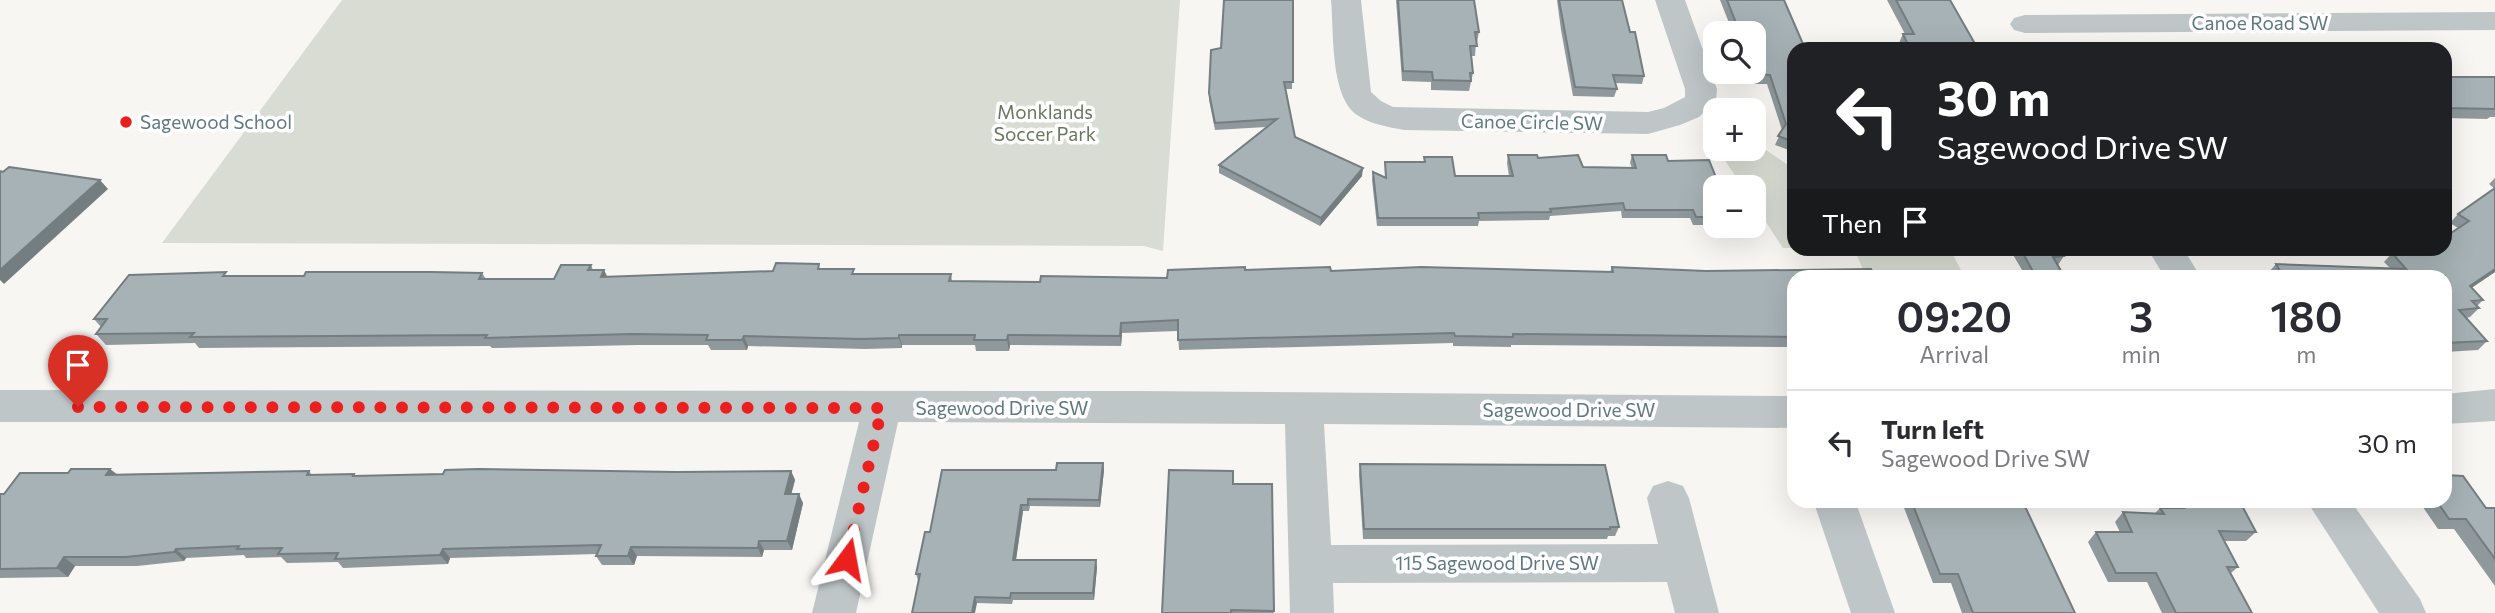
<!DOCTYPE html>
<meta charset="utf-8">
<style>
body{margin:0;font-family:Commissioner,sans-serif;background:#f2f2f3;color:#2b2b33;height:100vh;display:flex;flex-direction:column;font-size:26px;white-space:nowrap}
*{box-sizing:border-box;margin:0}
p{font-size:23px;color:#7c7c81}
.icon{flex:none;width:38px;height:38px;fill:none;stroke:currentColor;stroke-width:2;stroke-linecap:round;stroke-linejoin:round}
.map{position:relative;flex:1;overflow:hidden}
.panel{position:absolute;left:1787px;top:270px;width:665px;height:238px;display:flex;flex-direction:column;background:#fff;border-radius:21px;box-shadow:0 7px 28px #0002}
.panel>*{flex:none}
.hud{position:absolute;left:1787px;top:42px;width:665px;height:214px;border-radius:21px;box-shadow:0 7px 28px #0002;background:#202124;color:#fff;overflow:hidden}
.buttons{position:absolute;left:1703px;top:21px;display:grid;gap:14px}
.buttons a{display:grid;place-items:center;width:63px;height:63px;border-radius:14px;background:#fff;box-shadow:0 7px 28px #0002;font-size:35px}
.pin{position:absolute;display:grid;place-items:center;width:60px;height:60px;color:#fff;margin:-72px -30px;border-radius:50% 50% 50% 0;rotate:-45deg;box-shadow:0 0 7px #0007}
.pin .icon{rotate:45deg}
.me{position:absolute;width:77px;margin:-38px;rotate:13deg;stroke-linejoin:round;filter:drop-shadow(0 0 5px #0008)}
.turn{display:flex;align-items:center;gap:24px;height:147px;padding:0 35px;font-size:32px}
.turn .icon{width:91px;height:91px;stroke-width:2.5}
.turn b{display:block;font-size:49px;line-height:60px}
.then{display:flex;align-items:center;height:66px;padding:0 35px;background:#0003;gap:14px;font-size:26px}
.eta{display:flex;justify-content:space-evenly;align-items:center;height:119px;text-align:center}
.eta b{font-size:42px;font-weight:600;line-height:49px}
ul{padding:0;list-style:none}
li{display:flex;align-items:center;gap:21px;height:105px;padding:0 35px;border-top:2px solid #e1e1e2}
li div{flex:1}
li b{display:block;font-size:26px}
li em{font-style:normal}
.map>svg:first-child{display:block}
.green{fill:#d8dcd2}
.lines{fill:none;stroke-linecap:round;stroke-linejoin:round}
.minor{fill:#bfc6c8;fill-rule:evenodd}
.wall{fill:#8f999c}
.shaded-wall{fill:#747d7f}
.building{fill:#a6b2b5;stroke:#747d7f;stroke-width:2}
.route{stroke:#eb201e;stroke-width:12;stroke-dasharray:0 21.6}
.poi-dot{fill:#eb201e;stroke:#fff;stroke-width:2.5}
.labels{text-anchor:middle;stroke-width:7;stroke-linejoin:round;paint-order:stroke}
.street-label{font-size:19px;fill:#607980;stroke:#fff}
.park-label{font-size:19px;fill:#69775f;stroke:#fff}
.poi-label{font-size:19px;fill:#607980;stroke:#fff;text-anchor:start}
</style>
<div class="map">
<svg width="2495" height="613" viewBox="0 0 2495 613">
<rect width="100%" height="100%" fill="#f7f6f3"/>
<g class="green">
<path d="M342,0H1180L1163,251L1144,246L162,243Z"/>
<path d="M1754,142L1794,169V248H1783L1754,204V187H1743L1717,149H1754Z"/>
<path d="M1909,248L1913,251H1951L1964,276H1866L1854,249Z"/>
</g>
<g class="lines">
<g class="minor">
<path d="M1331,0H1361L1371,92L1381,101L1393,107L1648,112L1664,108L1685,97V89L1655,0H1685L1717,89L1716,101L1699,117L1680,125L1648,134L1404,130C1388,127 1370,124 1357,115C1330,96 1334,32 1331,0Z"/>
<path d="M2495,12V30L2025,33L2014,30L2010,24L2014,18L2025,15Z"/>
<path d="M2147,248H2183L2200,276H2164Z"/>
<path d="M2495,389V421L2445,424V394Z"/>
<path d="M0,390L1136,391L1794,396V428L1324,424L1331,545L1658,544L1647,498L1653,486L1668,481L1683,486L1689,498L1719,613H1675L1667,582L1333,583L1334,613H1290L1285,424L898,422L856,613H812L859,422H0Z"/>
<path d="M1813,500H1855L1895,613H1851Z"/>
<path d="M2306,500H2350L2420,599L2426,613H2379Z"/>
</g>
</g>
<g class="wall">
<path d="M1293,0L1292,89H1286L1295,137L1362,176L1320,226L1219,173V165L1266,127L1215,130L1209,100V93L1221,48Z"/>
<path d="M1396,0H1474L1479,32L1477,42H1476L1475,56H1472L1473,73L1469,91L1431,90V82L1402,81Z"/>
<path d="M1557,0H1622L1630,32L1644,76L1642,84L1615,83L1617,89L1614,97L1573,96L1561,30Z"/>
<path d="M1720,0H1784L1794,49V152L1775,145L1782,130L1767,84H1753L1748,72H1754V33H1733Z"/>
<path d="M1887,0H1950L1978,49H1902L1899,43L1903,34H1905Z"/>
<path d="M2445,77H2495V117H2490L2487,119L2445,118Z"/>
<path d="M1508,155L1538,158L1583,167L1632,168L1630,163L1632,155L1668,161L1715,187V225H1693L1690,218H1622L1621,211L1550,216L1549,220L1479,221L1478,226H1377L1372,180L1373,172L1385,177V162H1424V157L1455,176H1509L1507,163Z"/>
<path d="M2495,178V272L2471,288L2483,300L2477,306L2479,308L2470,317L2466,318L2487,341L2478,350L2445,352V276H2271L2268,273L2276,264L2390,268L2384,262L2392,253L2424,251L2458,228L2450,223L2458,214L2495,189L2489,184Z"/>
<path d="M2009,248H2059L2064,256L2058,265L2064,276H2019L2020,275H2025Z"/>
<path d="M591,265L593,270L607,277L821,269L855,274H951L952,281L1040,282L1167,278L1245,270L1610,272L1612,267L1794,276V347L1511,345V347L1453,346V343L1179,350L1178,331L1122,333L1121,346L1010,345L1009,351H976L975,345H902V348L865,349L748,346L747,350H711L708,345H638L492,348L490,346L199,348L195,343L106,345L96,334L101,327L94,319L229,276H304L482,273L486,279H554Z"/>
<path d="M1103,463L1104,470L1100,507L1030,506L1029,511H1023L1016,560L1097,567L1094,600H1013L1012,604L977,603L918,580L916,574L930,532L1056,470Z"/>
<path d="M1360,464L1619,527L1615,536H1608L1607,539H1363L1359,474Z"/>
<path d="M110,469L117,474L309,471L312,475L356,476L791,471L795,480L791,494L803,503L792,550H764L762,557L637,556L634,565H602L596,556L597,554L450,558L448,564L343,568L338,562L287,563L281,557L246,558L244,555L186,558L184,561L137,566H75L68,577L0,578V494H4L68,473Z"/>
<path d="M1233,484L1274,613H1162Z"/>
<path d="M1901,500H2022L2075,613H1962L1951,583H1933Z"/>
<path d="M2167,500H2239L2256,532L2246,541H2224L2238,567L2231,573L2252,613H2162L2147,582H2108L2088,542L2096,532H2120L2115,522L2123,512L2155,513L2160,508H2170Z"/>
<path d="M2418,500H2445L2486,508H2495V586L2454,529H2438Z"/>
</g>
<g class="shaded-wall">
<path d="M1363,168L1362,176L1320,226L1321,218Z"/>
<path d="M100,180L108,189L4,284L0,280V270Z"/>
<path d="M2495,269V272L2461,295L2470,286Z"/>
<path d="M604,270L609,280L601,277Z"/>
<path d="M1121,323L1122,333L1121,346L1120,336Z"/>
<path d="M899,335L902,345V348L899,338Z"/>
<path d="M1008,335L1010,345L1009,351L1007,340Z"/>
<path d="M744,336L748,346L747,350L742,340Z"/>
<path d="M1103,463L1104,470L1100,507L1099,500Z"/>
<path d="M110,469L120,478L106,475Z"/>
<path d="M791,471L795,480L789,503L785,494Z"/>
<path d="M799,494L803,503L792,550L787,541Z"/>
<path d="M1021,505L1023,511L1015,566L1013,560Z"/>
<path d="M759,541L764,550L762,557L758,548Z"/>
<path d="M631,547L637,556L634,565L628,556Z"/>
<path d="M176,549L186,558L184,561L174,552Z"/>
<path d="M443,549L450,558L448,564L440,555Z"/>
<path d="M64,557L75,566L68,577L57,568Z"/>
<path d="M1096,560L1097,567L1094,600L1093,593Z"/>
<path d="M975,597L977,603L975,613H972Z"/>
</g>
<g class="building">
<path d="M1224,0H1293V82H1284L1295,137L1363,168L1321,218L1219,165L1277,119L1215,123L1209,93L1211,50L1221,48Z"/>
<path d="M1398,0H1474L1479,32H1475L1477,46H1470L1473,73H1470L1471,81L1433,80L1432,72L1403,71Z"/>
<path d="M1559,0H1622L1630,32H1635L1644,76L1613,75L1617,89L1575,87Z"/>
<path d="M1727,0H1784L1803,44H1827L1829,49H1794V142L1778,136L1786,124L1770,75L1756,74L1754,69V33H1740Z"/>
<path d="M1896,0H1950L1978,49H1910L1903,34H1914Z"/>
<path d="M2445,77H2495V109L2445,108Z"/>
<path d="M1508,155H1537L1538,158L1578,155L1583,167L1636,168L1632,155H1666L1668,161L1709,160L1717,180H1738L1741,187H1715V217H1696L1693,210H1625L1623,203L1550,209L1551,212L1478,213L1479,218H1378L1373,172L1386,178L1385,162H1425L1424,157H1452L1455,176H1513Z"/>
<path d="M9,167L100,180L0,270V171L3,172Z"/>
<path d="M2495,188V269L2470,286L2483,300L2472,301L2479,308L2459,310L2487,341L2445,343V276H2283L2276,264L2406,269L2392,253L2424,251L2428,248H2445V237L2469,221L2458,214Z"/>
<path d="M2020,248H2059L2064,256L2053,257L2064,276H2021L2020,275H2035Z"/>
<path d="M776,263L819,264L818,269H854L852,274H951L949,281L1040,282L1041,276L1167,278L1168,270L1245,267V270L1330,267L1331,271L1421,267L1613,272L1612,267L1706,271L1871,269L1874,276H1794V337L1513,334V337L1455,336L1454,333L1178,340V320L1121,323L1120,336L1008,335L1007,340H974L975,335H899V338L861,339L744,336L742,340H706L708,335L632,334L485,338L487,335L190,337L194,333L96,334L107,319H94L129,275L226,272L223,276H304L306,272H432L482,273L479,279H554L561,265H591L588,270H604L601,277L773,271Z"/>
<path d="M1057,463H1103L1099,500L1028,499V505H1021L1013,560H1096L1093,593H1011L1010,598L975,597L972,613H912L920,574H916L925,532H930L942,470H1056Z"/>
<path d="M1360,464L1605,465L1619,527H1610V529H1364Z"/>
<path d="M71,469H110L106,475L309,471L307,475L354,474L353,476L443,474L445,470L478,469L677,472L791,471L785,494H799L787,541H759L758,548L631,547L628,556H596L601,545L443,549L440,555L335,559L338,553L278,554L282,548L237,549L239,546L176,549L174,552L126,557H64L57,568L0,569V494H4L20,473H68Z"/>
<path d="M1169,470L1233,471V484H1272L1274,611L1231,610V613H1162Z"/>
<path d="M2445,475L2463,476L2486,508H2495V559L2466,519H2449L2436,500H2445Z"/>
<path d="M1911,500H2022L2075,613H1973L1958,574H1940Z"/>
<path d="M2180,500H2239L2256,532L2219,531L2238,567H2227L2252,613H2176L2156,573H2116L2096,532H2132L2123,512L2164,514L2160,508H2184Z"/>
</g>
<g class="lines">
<path class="route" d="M78,407L882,408L847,559"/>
</g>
<circle class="poi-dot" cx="126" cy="122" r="7"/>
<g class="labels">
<g class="street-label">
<text x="2260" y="30">Canoe Road SW</text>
<text transform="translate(1532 122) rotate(1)" y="7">Canoe Circle SW</text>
<text x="1002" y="415">Sagewood Drive SW</text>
<text x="1569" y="417">Sagewood Drive SW</text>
<text x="1497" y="570">115 Sagewood Drive SW</text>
</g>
<g class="park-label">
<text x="1045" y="119">Monklands<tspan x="1045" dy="22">Soccer Park</tspan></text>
</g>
<g class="poi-label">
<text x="140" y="129">Sagewood School</text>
</g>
</g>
</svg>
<div class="buttons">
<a><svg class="icon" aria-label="search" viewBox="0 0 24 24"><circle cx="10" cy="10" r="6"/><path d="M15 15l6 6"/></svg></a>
<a>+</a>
<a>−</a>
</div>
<div class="pin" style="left:78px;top:407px;background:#d93025"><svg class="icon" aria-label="arrive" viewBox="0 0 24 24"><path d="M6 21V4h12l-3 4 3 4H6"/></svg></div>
<svg class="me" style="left:847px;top:559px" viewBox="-20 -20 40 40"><path d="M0-17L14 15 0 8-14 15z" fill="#eb201e" stroke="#fff" stroke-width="4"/></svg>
<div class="hud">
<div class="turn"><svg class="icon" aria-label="left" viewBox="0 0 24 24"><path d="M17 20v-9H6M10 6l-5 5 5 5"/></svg><div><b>30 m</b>Sagewood Drive SW</div></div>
<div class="then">Then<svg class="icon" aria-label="arrive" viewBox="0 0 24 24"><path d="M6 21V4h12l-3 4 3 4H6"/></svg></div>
</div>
<section class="panel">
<div class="eta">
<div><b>09:20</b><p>Arrival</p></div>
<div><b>3</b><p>min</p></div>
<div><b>180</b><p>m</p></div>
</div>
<ul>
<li><svg class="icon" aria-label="left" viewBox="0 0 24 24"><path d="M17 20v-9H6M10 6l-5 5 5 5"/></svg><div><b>Turn left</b><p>Sagewood Drive SW</p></div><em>30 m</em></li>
</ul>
</section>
</div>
